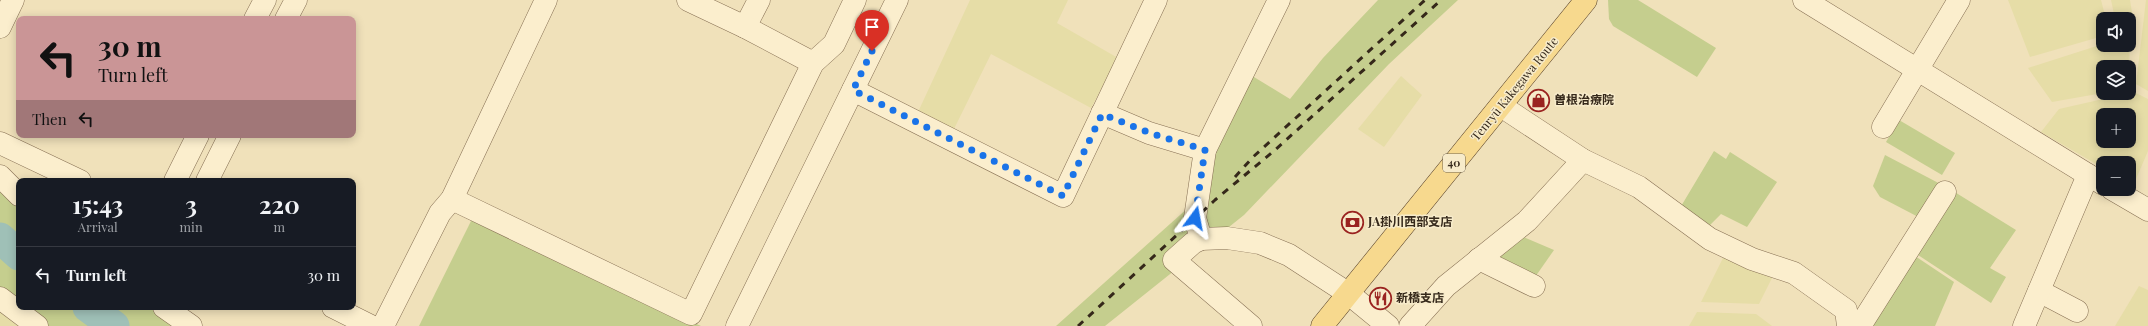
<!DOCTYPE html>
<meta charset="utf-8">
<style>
body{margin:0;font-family:"Playfair Display","Noto Sans JP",serif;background:#20242c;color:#f1f3f6;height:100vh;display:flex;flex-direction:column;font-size:15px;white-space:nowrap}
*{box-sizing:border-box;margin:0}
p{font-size:13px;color:#9ea1a6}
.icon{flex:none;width:22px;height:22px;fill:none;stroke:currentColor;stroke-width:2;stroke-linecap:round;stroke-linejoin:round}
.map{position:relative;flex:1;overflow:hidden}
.drawer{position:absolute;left:16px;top:178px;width:340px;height:132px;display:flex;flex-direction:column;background:#171b24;border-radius:8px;box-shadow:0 2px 10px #0003}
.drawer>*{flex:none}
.guide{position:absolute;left:16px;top:16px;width:340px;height:122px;border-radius:8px;box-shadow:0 2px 10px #0003;background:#ca9596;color:#111;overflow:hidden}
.fabs{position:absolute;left:2096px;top:12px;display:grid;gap:8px}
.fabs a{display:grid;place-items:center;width:40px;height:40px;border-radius:8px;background:#171b24;box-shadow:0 2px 10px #0003;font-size:20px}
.pin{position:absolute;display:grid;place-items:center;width:34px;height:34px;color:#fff;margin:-41px -17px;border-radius:50% 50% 50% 0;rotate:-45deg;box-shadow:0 0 4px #0007}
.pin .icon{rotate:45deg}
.me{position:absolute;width:44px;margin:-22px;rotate:13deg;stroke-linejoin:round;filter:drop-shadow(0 0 3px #0008)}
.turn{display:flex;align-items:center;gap:14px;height:84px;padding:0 16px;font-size:18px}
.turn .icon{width:52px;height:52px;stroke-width:2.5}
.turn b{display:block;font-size:28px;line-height:34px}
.then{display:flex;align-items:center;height:38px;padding:0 16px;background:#0003;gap:8px;font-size:15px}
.eta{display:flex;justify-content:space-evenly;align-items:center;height:68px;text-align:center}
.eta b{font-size:24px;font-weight:700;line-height:28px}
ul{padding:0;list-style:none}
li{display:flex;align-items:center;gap:12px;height:56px;padding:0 16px;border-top:1px solid #363941}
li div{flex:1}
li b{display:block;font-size:15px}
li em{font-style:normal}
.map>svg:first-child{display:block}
.farmland{fill:#e6dda7;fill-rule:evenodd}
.green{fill:#c5ce8e}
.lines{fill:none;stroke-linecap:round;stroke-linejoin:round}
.river{stroke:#9fc0b7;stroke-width:31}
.minor-casing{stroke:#877054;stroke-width:23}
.major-casing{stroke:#543e29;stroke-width:23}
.minor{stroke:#fbeecd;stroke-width:22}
.major{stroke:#f7d98e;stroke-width:22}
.rail{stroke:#35281a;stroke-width:3;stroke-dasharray:7 7;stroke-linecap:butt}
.route{stroke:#1a73e8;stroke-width:7;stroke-dasharray:0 12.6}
.labels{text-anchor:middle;stroke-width:3;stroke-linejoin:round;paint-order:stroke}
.shield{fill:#f7ebca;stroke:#6f624f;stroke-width:1}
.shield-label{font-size:11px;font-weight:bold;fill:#35281a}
.street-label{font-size:12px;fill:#35281a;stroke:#f7ebca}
.poi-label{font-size:12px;font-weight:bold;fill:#35281a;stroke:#f7ebca;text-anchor:start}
</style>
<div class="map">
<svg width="2148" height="326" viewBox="0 0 2148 326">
<rect width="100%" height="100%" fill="#f0e1ba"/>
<g class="farmland">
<path d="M970,0H1068L1057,23L1118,58L1091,108L991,54L953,131L918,112Z"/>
<path d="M2008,0H2101L2106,19H2103V36L2030,57Z"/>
<path d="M2111,0H2130L2134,25L2129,28V19H2115Z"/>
<path d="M2146,0H2148V91L2136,84Z"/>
<path d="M2129,36H2130L2129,79V67H2103V93L2052,102L2028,68L2103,44L2129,45Z"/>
<path d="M1401,76L1422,95L1384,147L1358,129Z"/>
<path d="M2134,92L2148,99V151L2133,186L2129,183V163H2103V168L2041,132L2059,109ZM2103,115H2129V141H2103Z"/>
<path d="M1725,254L1773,276L1759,304L1701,302Z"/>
<path d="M2139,286L2148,290V326H2115Z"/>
<path d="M0,309L22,326H0Z"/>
<path d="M1697,312L1756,314L1772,326H1689Z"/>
</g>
<g class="green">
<path d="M1378,0H1458L1389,64L1244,215L1105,326H1056L1199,198L1205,150L1249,74L1290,99L1323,58Z"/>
<path d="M1608,0H1638L1716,48L1697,77L1613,26L1609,19Z"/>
<path d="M1899,120L1955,153L1942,175L1886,142Z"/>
<path d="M1714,151L1726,159L1730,152L1777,182L1747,227L1721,214L1709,226L1680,208Z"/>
<path d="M1885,155L1948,188L1926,221L1880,197L1873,186Z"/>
<path d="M0,185L19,200V307H149L177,326H30L0,305Z"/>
<path d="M1953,191L2016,230L1990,268L2006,277L1991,303L1915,253Z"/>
<path d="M472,219L701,326H419Z"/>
<path d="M1519,235L1554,250L1533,280L1490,259Z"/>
<path d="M1915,256L1954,282L1935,326H1871Z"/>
</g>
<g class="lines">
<g class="river">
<path d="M0,238L19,255"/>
<path d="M88,307L114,326"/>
</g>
<defs>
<g id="minor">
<path d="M688,0L745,27L759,0"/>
<path d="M1804,0L2103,184"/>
<path d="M255,19L265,0"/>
<path d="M286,19L296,0"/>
<path d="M0,27L13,0"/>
<path d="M745,27L813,63"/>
<path d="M853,90L1063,196L1156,0"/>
<path d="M1501,106L1583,160L1639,187L1710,239L1752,259L1794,273L1846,310L1848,326"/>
<path d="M1102,113L1149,133L1205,150"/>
<path d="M1883,127L1959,0"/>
<path d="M0,143L80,181"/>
<path d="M0,176L19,195"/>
<path d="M175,181L198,135"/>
<path d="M207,181L230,135"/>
<path d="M2112,189L2148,210"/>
<path d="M452,199L691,314L813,63L834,44L855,0"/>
<path d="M1201,239L1227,238L1260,243L1289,255L1349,294L1388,326"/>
<path d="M1479,259L1534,286"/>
<path d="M2039,291L2077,311"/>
<path d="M0,298L37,326"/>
<path d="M164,307L191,326"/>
<path d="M333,307L371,326"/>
<path d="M383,326L440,213L452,199L546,0"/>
<path d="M737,326L897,0"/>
<path d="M1251,326L1174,260L1193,243L1201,239L1195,218L1205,150L1279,0"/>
<path d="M1410,326L1446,286L1527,221L1583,160"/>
<path d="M1860,326L1945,192"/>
<path d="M2024,326L2088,175"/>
</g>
<path id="major" d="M1322,326L1586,0"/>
</defs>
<use href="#minor" class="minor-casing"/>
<use href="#major" class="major-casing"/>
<use href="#minor" class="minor"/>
<use href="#major" class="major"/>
<g class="rail">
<path d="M1235,177L1253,157L1425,0"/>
<path d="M1078,326L1215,200L1275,150L1441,0"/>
</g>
</g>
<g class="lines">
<path class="route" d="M872,51L853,90L1063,196L1102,114L1150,133L1205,150L1195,218"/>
</g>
<defs>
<symbol id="shop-ring" viewBox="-11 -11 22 22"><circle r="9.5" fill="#f7ebca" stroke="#9a2320" stroke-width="1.5"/><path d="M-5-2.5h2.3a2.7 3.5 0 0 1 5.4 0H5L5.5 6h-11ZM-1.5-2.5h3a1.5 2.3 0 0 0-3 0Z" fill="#9a2320"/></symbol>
<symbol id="bank-ring" viewBox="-11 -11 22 22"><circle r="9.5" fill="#f7ebca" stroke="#9a2320" stroke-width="1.5"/><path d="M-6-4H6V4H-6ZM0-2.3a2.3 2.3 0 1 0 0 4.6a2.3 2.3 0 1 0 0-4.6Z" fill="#9a2320"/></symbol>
<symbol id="restaurant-ring" viewBox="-11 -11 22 22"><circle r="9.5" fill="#f7ebca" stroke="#9a2320" stroke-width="1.5"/><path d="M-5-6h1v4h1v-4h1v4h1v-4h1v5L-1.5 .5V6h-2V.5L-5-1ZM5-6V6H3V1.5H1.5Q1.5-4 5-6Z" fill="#9a2320"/></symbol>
</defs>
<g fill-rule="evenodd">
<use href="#shop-ring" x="1526" y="88" width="25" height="25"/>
<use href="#bank-ring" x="1340" y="210" width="25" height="25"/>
<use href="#restaurant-ring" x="1368" y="286" width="25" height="25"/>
</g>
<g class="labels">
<rect class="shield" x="1443" y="154" width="22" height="18" rx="3"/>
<g class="shield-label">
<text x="1454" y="167">40</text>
</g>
<g class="street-label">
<text transform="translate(1515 89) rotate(-51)" y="4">Tenryū Kakegawa Route</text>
</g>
<g class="poi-label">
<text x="1554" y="104">曽根治療院</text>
<text x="1368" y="226">JA掛川西部支店</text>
<text x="1396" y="302">新橋支店</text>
</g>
</g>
</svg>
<div class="fabs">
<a><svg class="icon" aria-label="sound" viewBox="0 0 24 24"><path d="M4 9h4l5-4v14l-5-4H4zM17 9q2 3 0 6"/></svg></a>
<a><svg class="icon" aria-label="layers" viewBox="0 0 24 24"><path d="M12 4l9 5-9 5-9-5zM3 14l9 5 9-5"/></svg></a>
<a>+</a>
<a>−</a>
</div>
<div class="pin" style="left:872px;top:51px;background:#d93025"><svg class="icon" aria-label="arrive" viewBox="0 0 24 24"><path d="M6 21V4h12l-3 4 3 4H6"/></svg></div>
<svg class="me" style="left:1195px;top:218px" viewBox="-20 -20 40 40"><path d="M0-17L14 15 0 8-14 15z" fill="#1a73e8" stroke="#fff" stroke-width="4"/></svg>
<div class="guide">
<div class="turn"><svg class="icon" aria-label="left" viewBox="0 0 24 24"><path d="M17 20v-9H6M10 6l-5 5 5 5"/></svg><div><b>30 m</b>Turn left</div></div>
<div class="then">Then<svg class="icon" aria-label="left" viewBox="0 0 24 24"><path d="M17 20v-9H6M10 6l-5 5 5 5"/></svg></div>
</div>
<section class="drawer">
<div class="eta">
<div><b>15:43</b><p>Arrival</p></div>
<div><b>3</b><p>min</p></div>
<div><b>220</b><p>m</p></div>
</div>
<ul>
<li><svg class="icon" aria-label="left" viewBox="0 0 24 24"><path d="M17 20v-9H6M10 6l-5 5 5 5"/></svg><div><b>Turn left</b></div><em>30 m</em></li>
</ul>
</section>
</div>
